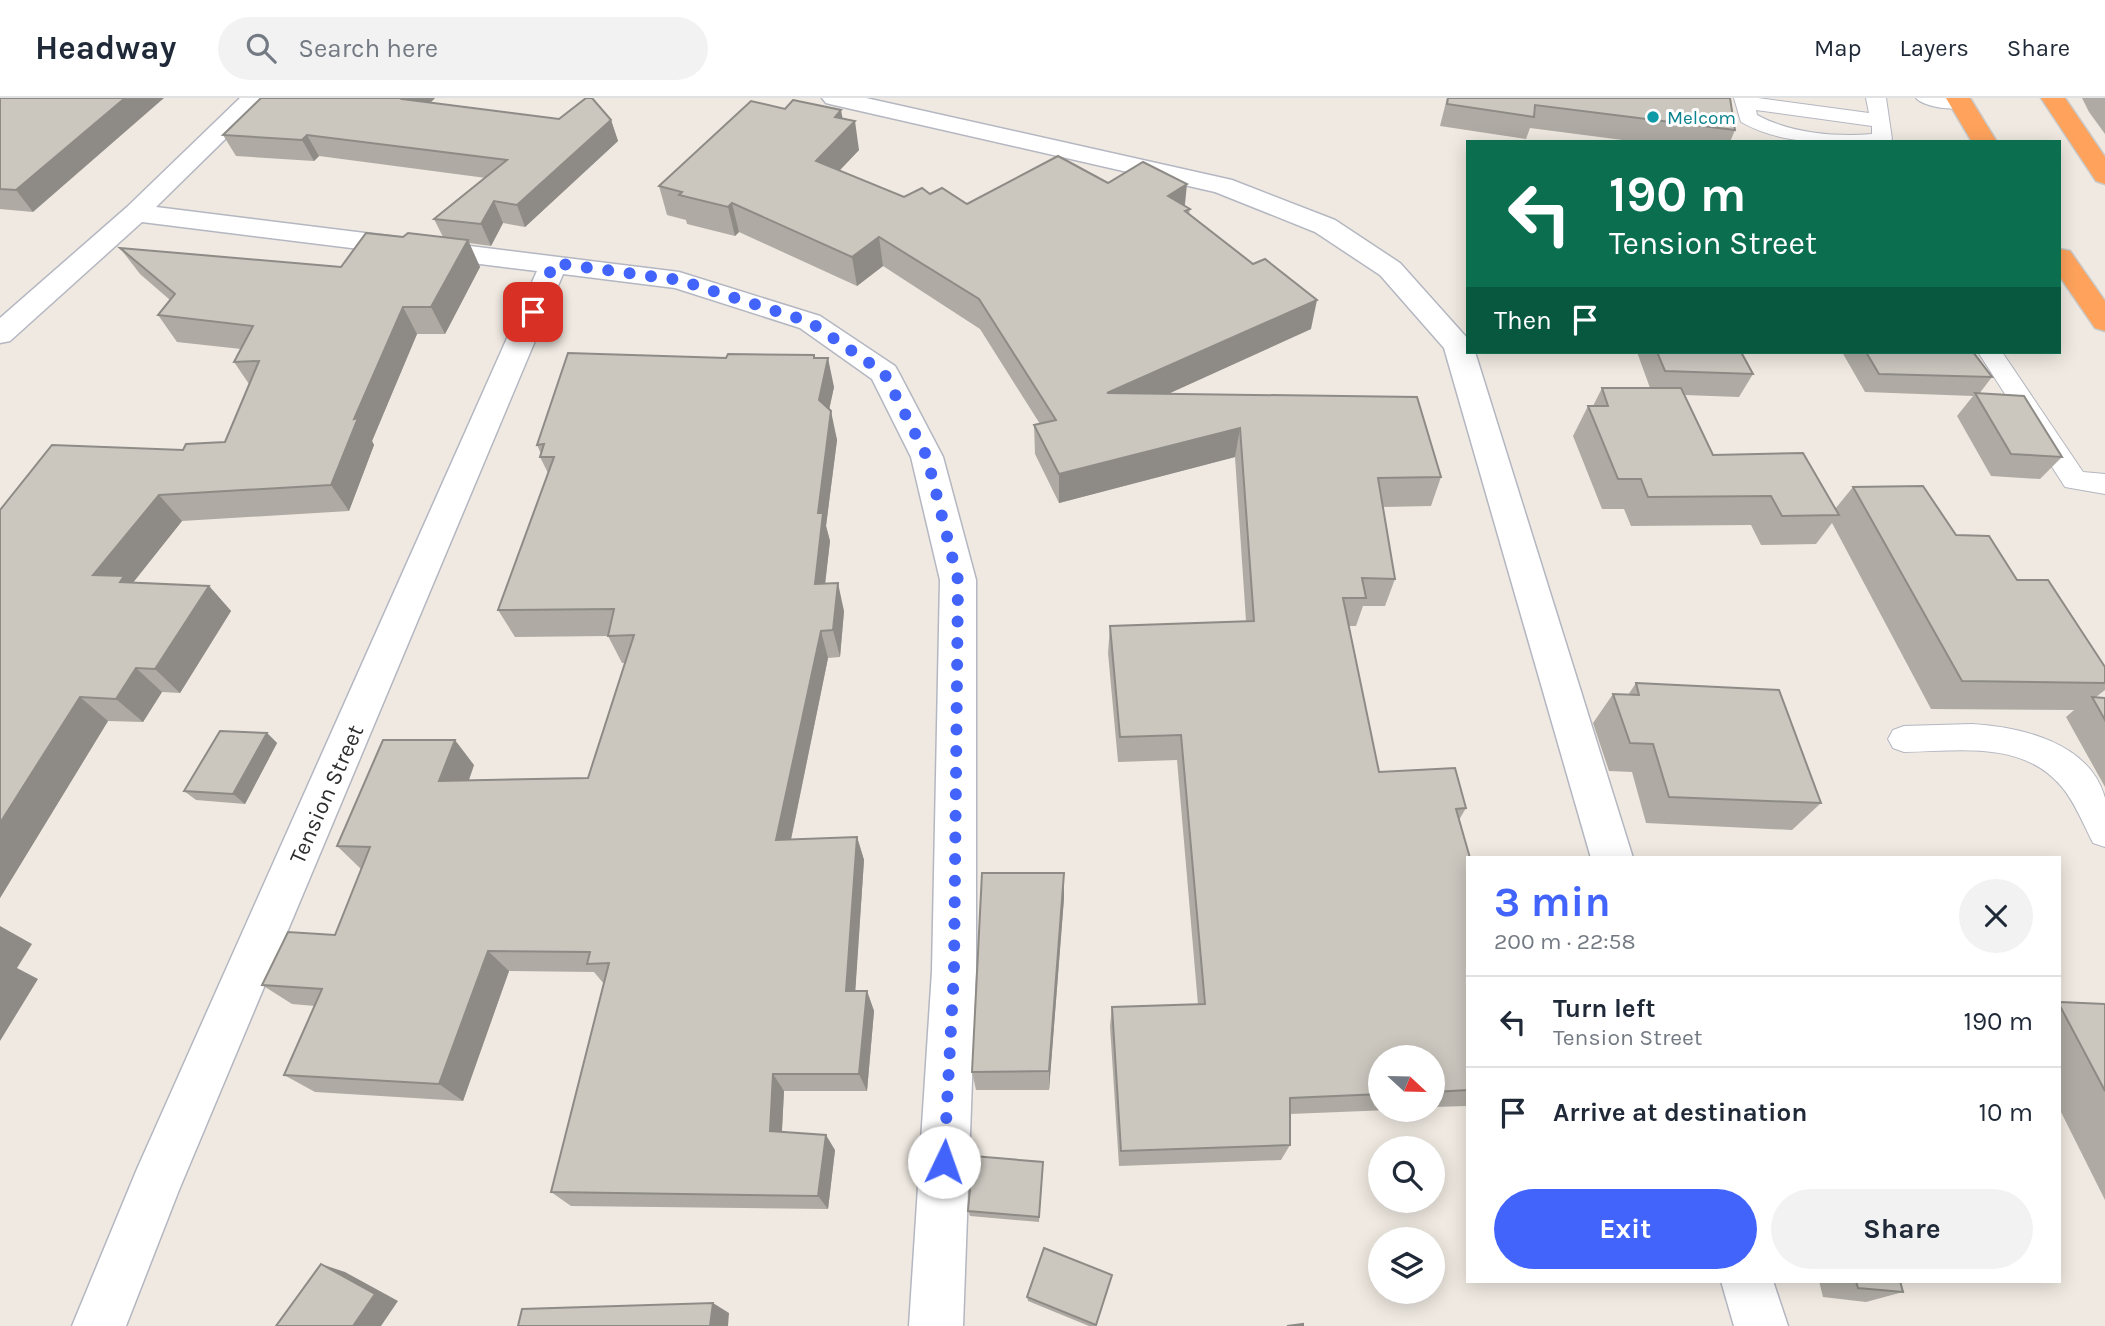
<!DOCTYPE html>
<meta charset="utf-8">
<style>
body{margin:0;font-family:Karla,sans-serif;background:#f2f2f3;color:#1f2937;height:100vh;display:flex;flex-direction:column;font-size:26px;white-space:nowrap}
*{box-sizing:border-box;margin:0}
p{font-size:23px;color:#747a83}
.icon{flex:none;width:38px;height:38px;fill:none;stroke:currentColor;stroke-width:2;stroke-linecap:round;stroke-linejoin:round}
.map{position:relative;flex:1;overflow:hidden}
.side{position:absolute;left:1466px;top:758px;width:595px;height:427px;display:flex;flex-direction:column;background:#fff;border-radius:0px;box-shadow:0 4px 18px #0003}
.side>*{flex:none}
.top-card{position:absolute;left:1466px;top:42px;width:595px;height:214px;border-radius:0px;box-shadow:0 4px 18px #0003;background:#0b6e4f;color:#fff;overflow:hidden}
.needle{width:46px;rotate:112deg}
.fabs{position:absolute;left:1368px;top:947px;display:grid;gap:14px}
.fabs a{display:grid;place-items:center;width:77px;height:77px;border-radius:50%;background:#fff;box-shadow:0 4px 18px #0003;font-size:35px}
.pin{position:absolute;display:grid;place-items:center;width:60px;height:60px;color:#fff;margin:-30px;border-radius:14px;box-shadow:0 4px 10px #0006}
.me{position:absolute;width:77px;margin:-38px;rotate:3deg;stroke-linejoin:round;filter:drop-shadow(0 0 5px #0008)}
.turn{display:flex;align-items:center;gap:24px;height:147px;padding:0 28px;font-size:32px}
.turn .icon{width:91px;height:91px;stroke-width:2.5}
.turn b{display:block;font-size:49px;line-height:60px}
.then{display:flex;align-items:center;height:66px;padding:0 28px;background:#0003;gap:14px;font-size:26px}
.round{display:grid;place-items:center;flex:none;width:74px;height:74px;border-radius:37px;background:#f2f2f3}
.head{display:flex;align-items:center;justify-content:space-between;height:119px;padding:0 28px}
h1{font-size:42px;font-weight:700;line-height:52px;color:#4264fb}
.primary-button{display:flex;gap:14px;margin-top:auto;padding:14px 28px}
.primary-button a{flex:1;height:80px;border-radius:42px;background:#4264fb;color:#fff;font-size:28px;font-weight:700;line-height:80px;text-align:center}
.primary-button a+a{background:#f2f2f3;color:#1f2937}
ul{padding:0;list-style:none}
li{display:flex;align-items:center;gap:21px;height:91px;padding:0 28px;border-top:2px solid #e0e1e3}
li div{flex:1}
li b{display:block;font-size:26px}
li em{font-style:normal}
header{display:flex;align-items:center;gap:42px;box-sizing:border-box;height:98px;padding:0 35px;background:#fff;border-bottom:2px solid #e0e1e3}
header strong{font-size:33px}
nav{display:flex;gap:38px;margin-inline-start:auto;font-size:24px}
.search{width:490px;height:63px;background:#f2f2f3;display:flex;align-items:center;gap:18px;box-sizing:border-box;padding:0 24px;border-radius:38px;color:#747a83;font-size:26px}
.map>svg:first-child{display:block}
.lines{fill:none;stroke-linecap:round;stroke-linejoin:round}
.lane-casing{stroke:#b4b7c1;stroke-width:2}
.street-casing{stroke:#b4b7c1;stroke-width:3}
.highway-casing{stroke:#c9c9c9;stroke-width:3}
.lane{fill:#fff;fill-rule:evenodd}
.street{fill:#fff;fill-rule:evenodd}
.highway{fill:#ffa35c;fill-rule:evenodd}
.wall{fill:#afaba4}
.shaded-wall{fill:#8e8b86}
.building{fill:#cbc7bf;stroke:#8e8b86;stroke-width:2}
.route{stroke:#4264fb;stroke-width:12;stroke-dasharray:0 21.6}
.culture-dot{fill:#0f9aa8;stroke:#fff;stroke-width:2.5}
.labels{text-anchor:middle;stroke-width:6;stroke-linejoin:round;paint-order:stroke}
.far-culture-label{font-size:19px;fill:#0d838f;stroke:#fff;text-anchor:start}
.street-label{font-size:23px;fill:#2e2e2e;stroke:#fff}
</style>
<header>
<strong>Headway</strong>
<div class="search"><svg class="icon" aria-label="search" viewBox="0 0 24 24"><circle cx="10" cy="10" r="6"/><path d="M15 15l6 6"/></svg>Search here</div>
<nav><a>Map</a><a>Layers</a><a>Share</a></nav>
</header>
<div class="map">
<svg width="2105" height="1228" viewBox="0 0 2105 1228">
<rect width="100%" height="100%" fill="#efe9e1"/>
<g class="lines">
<defs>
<g id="lane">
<path d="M1734,0H1758L1869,15L1866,0H1886L1892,41L1890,44C1839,44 1787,50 1741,24ZM1756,12L1872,28V36C1835,39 1790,35 1757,17Z"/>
<path d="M1916,0H1965L1971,5C1962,15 1925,10 1916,0Z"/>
<path d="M1978,254H2002L2083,374L2105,376V396L2065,389Z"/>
<path d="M1972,626C2020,629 2090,644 2105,700C2105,714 2105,734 2105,749L2093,745C2083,726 2075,704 2061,688C2021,642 1959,653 1904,654L1893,650L1888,641L1893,632L1904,628Z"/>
</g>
<g id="street">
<path d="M240,0H267L156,109L679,174L820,218L895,268L899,275L943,359L976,482V873L963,1228H909L932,873L940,482L911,359L872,281L800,230L675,190L563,176L179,1092L126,1228H72L137,1071L537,173L142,124L10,243L0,245V220L127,109Z"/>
<path d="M822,0H866L1232,82L1335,122L1400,165L1468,241V254H1475L1633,760H1591L1444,250L1380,177L1315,134L1215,94L834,7L826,5Z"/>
<path d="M1721,1183H1773L1788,1228H1734Z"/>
</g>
<g id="highway">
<path d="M1946,0H1970L1997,44H1972Z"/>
<path d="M2041,0H2065L2105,59V86L2096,83Z"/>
<path d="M2060,151L2070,153L2105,203V233L2095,230L2060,179Z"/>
</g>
</defs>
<use href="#lane" class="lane-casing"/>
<use href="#street" class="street-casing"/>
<use href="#highway" class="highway-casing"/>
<use href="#lane" class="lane"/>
<use href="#street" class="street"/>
<use href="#highway" class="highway"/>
</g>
<g class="wall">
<path d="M0,0L33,114L0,111Z"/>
<path d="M261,0H435L430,5L559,21L611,22L618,43L525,129L503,125L491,148L469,145L480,169L445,236H417L372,343L374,347L349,413L182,423L133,484L209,488L231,513L180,595L162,594L143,624L108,623L0,800V412L183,352L225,344L249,286L234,264L241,251L177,244L158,217L170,202L140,176L120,150L341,169L403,139H443L434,121L486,80L319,58L314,63L236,58L223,37Z"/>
<path d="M1447,0H1730L1735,32L1730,44H1638L1530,30L1526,41L1440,28Z"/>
<path d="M2082,0H2105V36L2089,14Z"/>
<path d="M785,11L843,21L859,52L839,73L904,99L930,96L967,106L1108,85L1185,108L1190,111L1189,116L1311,231L1168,296L1441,379L1431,408L1383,409L1395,481L1385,508H1363L1356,528H1349L1379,674L1466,710L1459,722L1468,760V1008L1433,1009V959H1381V1012H1389L1290,1016V1047L1281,1062L1119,1068L1110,928L1112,909L1198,907L1177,662L1118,664L1108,555L1110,528L1246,523L1235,359L1059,405L1035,356L1034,327L1040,326L980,231L883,168L857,188L739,134L735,138L687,126L686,122L667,117L659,88Z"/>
<path d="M1637,254H1741L1753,276L1739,299L1684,297L1713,357L1835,411L1853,389L1956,437L2017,482L2105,569V592L2096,599L2105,600V689L2066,619L2074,612L1931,611L1832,425L1816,446L1761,447L1751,427L1631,428L1624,411H1602L1573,338L1588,308H1593L1602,290H1650Z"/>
<path d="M1842,254H1973L1992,279L1979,296L2062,359L2040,381L1991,378L1957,318L1973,298L1865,294Z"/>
<path d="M726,260H815L834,289L829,311L837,342L826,428L830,443L825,485L844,513L840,559L828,560L791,742L857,739L864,762L855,893H867L874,913L867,993H784L782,1034L835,1052L828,1111L571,1108L551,1094L604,886L594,874L509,873L463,1003L315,994L284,977L315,908L292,906L262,887L335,837L361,771L337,748L474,667L469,682L588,680L625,565H622L608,538L515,539L498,512L548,375L540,359L541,356L537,347Z"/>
<path d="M1636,585L1821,705L1792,732L1646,725L1632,674L1609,673L1593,625L1613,596L1628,597Z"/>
<path d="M267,635L277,645L245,706L196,702L184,693Z"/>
<path d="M1064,775V800L1049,992H976L972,974Z"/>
<path d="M2060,904L2105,906V1102L2060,1012Z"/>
<path d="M1043,1069L1039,1124L970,1118L968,1113Z"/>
<path d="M1112,1177L1096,1228H1089L1028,1203L1027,1199Z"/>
<path d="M1819,1183H1900L1903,1194L1866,1204L1823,1199Z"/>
</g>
<g class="shaded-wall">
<path d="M125,0H164L33,114L16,92Z"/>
<path d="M403,0H435L412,22L402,1Z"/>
<path d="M841,12L845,33L855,23L859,52L821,92L816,63L835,19Z"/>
<path d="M611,22L618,43L525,129L517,107Z"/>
<path d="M307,37L319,58L314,63L302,42Z"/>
<path d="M1187,86L1184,116L1168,98Z"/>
<path d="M494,103L503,125L491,148L481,126Z"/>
<path d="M732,105L739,134L735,138L728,109Z"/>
<path d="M879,139L883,168L857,188L852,159Z"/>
<path d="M468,142L480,169L445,236L431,209Z"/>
<path d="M1317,202L1311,231L1106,324L1107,295Z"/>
<path d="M403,209L417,236L372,343L374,347L349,413L331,387L354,321Z"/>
<path d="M828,260L834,289L825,331L819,302Z"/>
<path d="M831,313L837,342L826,428L830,443L822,513L815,486L818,415Z"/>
<path d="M1240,330L1235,359L1059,405V376Z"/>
<path d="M159,397L182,423L132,486L149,503L93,477Z"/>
<path d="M838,485L844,513L840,559L833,532Z"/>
<path d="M209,488L231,513L180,595L155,571Z"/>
<path d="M821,533L828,560L786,765L776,742Z"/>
<path d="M136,570L162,594L143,624L116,601Z"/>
<path d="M80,599L108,623L0,800V725Z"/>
<path d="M267,635L277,645L245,706L233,696Z"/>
<path d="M455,642L474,667L460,707L439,683Z"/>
<path d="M857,739L864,762L854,913L846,893Z"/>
<path d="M1064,775V800L1049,992V973Z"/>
<path d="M0,828L32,846L17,870L38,881L0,943Z"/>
<path d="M488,853L509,873L463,1003L439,986Z"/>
<path d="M867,893L874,913L867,993L859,976Z"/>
<path d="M773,976L784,993L781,1048L770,1033Z"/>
<path d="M826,1037L835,1052L828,1111L818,1098Z"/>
<path d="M321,1166L345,1174L398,1203L381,1228H353Z"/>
<path d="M713,1205L729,1215L728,1228H710Z"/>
</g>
<g class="building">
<path d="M0,0H125L16,92L0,91Z"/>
<path d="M261,0H403L402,1L559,21L586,0H592L611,22L517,107L494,103L481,126L434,121L507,62L307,37L302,42L223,37Z"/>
<path d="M1448,0H1730L1735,32L1535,7L1534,19L1447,6Z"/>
<path d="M793,2L841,12L835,19L855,23L816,63L904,99L922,90L930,96L942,90L967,106L1058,58L1108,85L1143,64L1187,86L1168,98L1190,111L1185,113L1253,166L1265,161L1317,202L1107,295L1417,299L1441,379L1378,380L1395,481L1362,480L1366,500H1343L1379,674L1455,670L1466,710L1456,711L1470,760H1468V992L1433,994V959H1381V996L1290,1000V1047L1121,1053L1112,909L1205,906L1181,637L1120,639L1110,528L1254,523L1240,330L1059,376L1034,327L1056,322L979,201L879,139L852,159L732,105L728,109L679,97L682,94L659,88L751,3L785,11Z"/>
<path d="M366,135L403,139L408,135L468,142L431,209H403L354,321L358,320L331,387L159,397L93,477L124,478L120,484L209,488L155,571L136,570L116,601L80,599L0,725V412L52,347L183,352L186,346L225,344L259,263L234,264L253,228L158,217L175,196L120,150L341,169Z"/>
<path d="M1657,254H1741L1753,276L1665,273Z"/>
<path d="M1866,254H1973L1992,279L1879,276Z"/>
<path d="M568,255L726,260L728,256L814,257V260H828L819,302L831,313L818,415H823L815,486L838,485L833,532L821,533L776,742L857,739L846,893H867L859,976H773L770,1033L826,1037L818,1098L551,1094L609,865L587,866L590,854L488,853L439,986L284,977L322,891L262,887L288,834L335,837L370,749L337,748L383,642H455L439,683L588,680L634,537L608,538L614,511L498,512L554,359H540L544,346L537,347Z"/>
<path d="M1602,290H1681L1713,357L1803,355L1839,417L1782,418L1771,398L1648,399L1641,381H1618L1588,308H1608Z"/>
<path d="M1975,295L2024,298L2062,359L2011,356Z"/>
<path d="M1923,388L1956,437L1989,438L2017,482H2048L2105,569V585L1962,583L1853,389Z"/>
<path d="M1636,585L1779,592L1821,705L1669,699L1653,646L1630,645L1613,596L1639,597Z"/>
<path d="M2092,599L2105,600V622Z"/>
<path d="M220,633L267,635L233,696L184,693Z"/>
<path d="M982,775H1064L1049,973L972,974Z"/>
<path d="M2060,904L2105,906V993L2060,908Z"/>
<path d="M973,1058L1043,1064L1039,1119L968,1113Z"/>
<path d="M1044,1150L1112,1177L1096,1227L1027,1199Z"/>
<path d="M321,1166L375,1196L353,1228H276Z"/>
<path d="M1856,1183H1900L1903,1194L1858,1190Z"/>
<path d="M713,1205L710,1228H518L522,1211Z"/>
<path d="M1303,1226V1228H1287Z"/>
</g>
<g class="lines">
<path class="route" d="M533,214L554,165L679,182L810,224L884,275L927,359L958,482L954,873L944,1064"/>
</g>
<circle class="culture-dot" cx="1653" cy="19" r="7"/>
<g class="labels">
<g class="far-culture-label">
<text x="1667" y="26">Melcom</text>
</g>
<g class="street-label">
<text transform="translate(326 696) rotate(-66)" y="8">Tension Street</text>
</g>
</g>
</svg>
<div class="fabs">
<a><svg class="needle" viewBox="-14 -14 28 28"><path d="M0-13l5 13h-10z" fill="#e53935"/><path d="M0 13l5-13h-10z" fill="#747a83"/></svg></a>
<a><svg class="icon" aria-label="search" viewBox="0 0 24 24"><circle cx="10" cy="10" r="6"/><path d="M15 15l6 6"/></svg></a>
<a><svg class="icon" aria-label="layers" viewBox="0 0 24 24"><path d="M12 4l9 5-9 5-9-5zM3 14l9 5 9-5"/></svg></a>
</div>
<div class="pin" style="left:533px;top:214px;background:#d93025"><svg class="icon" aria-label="arrive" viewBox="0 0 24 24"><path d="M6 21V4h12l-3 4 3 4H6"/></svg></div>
<svg class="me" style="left:944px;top:1064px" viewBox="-20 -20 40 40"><circle r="19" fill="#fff"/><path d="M0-13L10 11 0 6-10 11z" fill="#4264fb"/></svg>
<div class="top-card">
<div class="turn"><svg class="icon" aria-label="left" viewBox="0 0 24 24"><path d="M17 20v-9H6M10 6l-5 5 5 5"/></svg><div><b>190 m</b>Tension Street</div></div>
<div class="then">Then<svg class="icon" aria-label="arrive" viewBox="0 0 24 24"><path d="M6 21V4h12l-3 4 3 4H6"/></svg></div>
</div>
<section class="side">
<div class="head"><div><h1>3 min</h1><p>200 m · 22:58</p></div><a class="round"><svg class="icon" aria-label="close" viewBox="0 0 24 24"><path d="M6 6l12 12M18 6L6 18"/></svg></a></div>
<ul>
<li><svg class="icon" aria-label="left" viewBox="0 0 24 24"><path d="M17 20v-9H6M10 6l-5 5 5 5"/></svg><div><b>Turn left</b><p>Tension Street</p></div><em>190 m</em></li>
<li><svg class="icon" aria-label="arrive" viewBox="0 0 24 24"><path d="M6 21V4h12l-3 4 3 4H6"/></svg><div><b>Arrive at destination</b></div><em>10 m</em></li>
</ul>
<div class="primary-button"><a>Exit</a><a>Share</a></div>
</section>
</div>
